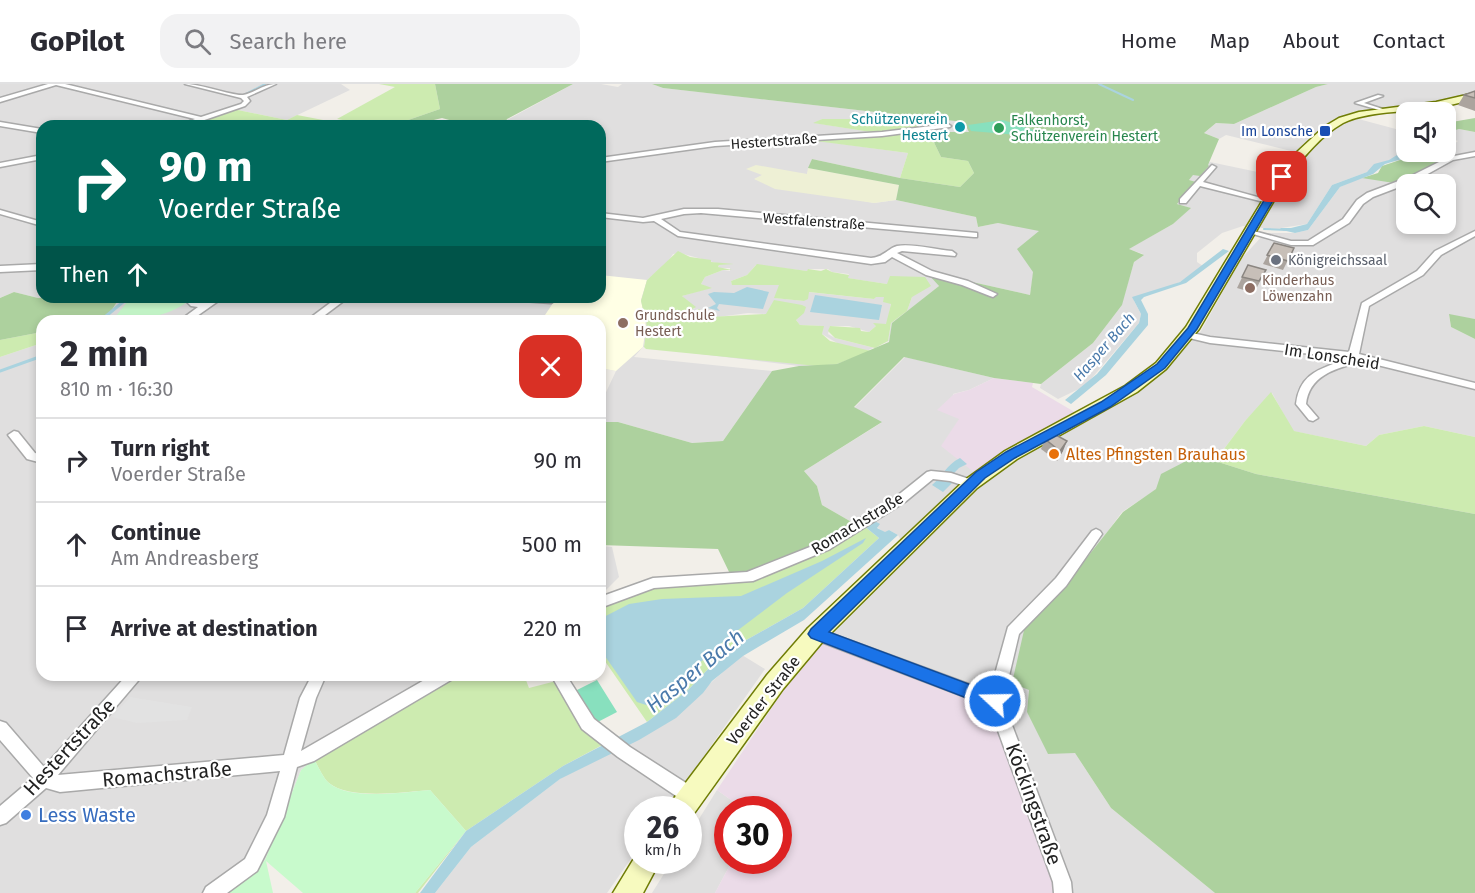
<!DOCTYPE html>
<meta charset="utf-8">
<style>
body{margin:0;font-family:"Fira Sans",sans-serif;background:#f2f2f3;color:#2b2b33;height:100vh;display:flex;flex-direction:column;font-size:22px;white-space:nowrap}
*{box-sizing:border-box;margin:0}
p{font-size:20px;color:#7c7c81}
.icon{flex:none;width:33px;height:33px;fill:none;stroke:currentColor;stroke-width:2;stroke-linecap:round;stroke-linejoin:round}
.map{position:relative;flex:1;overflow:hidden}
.drawer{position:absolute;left:36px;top:231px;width:570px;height:366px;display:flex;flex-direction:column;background:#fff;border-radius:18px;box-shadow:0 3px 9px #0003}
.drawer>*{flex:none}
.hud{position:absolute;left:36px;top:36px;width:570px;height:183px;border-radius:18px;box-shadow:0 3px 9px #0003;background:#00695c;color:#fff;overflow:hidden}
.buttons{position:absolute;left:1396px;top:18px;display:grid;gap:12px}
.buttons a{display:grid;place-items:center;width:60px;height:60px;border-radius:12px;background:#fff;box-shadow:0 3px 9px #0003;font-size:30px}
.speed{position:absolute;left:624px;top:712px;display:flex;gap:12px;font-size:30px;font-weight:700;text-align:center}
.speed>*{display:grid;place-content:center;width:78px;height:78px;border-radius:50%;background:#fff;box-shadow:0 3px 9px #0003;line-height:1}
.speed small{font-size:15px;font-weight:400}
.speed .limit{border:9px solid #d22;background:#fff;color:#111}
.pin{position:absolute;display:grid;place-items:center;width:51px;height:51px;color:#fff;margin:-26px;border-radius:12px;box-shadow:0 3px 9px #0006}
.me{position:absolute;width:66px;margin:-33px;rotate:291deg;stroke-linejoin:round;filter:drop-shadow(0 0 4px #0008)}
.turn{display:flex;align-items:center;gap:21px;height:126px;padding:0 24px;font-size:27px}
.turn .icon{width:78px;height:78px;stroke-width:2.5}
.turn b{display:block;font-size:42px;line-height:51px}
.then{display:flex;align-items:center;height:57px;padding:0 24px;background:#0003;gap:12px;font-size:22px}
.round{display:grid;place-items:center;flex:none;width:63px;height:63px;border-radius:18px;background:#f2f2f3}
.summary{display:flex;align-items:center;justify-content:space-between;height:102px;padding:0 24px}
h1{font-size:36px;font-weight:700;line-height:45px}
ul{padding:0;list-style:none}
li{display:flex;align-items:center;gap:18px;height:84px;padding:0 24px;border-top:2px solid #e1e1e2}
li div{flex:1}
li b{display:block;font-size:22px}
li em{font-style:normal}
header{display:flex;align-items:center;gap:36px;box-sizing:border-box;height:84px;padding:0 30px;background:#fff;border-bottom:2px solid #e1e1e2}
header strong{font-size:28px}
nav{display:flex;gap:33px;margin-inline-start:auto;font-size:21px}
.search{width:420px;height:54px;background:#f2f2f3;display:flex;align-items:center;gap:15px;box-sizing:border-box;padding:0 21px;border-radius:18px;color:#7c7c81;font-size:22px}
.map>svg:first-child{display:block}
.residential{fill:#e0dfdf;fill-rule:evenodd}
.industrial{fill:#ebdbe8}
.education{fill:#ffffe5}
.farmland{fill:#eef0d5}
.grass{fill:#cdebb0}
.forest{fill:#add19e}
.park{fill:#c8facc}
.pitch{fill:#88e0be}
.parking{fill:#e2e2e2}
.water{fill:#aad3df}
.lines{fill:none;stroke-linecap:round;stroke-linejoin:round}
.stream-far1{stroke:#aad3df;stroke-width:2}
.stream{stroke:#aad3df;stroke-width:3}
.street-casing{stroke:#a9a9a9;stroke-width:3}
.secondary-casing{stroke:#707d05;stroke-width:3}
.street{fill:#fff;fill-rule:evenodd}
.secondary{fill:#f7fabf;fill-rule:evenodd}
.wall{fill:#aba49e}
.shaded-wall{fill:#8b8681}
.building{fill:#c7bfb8;stroke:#8b8681;stroke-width:1.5}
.route{fill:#1a73e8;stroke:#114b97;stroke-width:1.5}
.culture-dot{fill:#0f9aa8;stroke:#fff;stroke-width:2}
.leisure-dot{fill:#2e9e5b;stroke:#fff;stroke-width:2}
.transit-dot{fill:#1a4fb4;stroke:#fff;stroke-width:2}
.worship-dot{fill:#6b7280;stroke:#fff;stroke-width:2}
.education-dot{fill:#8d6e63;stroke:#fff;stroke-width:2}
.food-dot{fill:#e8710a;stroke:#fff;stroke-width:2}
.shop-dot{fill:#3f7fe0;stroke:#fff;stroke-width:2}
.labels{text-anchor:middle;stroke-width:4.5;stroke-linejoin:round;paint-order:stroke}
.far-culture-label{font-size:14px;fill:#0d838f;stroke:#fff;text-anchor:end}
.far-leisure-label{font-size:14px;fill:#27864d;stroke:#fff;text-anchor:start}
.far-transit-label{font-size:14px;fill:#164399;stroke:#fff;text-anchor:end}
.far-street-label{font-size:14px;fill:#222;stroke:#fff}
.far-worship-label{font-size:14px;fill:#5b616d;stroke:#fff;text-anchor:start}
.far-education-label{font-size:14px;fill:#785e54;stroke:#fff;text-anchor:start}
.far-water-label{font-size:15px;font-style:italic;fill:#4a7aab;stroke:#fff}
.street-label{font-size:16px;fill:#222;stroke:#fff}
.food-label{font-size:16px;fill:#c56008;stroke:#fff;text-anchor:start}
.near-street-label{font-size:20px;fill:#222;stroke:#fff}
.near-shop-label{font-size:20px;fill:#366cbe;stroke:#fff;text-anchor:start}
.near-water-label{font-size:21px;font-style:italic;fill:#4a7aab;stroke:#fff}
</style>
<header>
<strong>GoPilot</strong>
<div class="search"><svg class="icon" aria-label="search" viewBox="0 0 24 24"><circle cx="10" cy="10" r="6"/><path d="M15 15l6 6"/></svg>Search here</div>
<nav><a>Home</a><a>Map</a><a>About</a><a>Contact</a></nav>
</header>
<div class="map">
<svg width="1475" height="809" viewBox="0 0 1475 809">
<rect width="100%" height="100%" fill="#f2efe9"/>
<g class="residential">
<path d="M0,0H341L350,6L287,36L233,25L185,42H42V213H69L38,214L14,208L0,214Z"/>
<path d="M573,0H601L618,3L622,0H652L663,4L965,38L970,48H929V44L884,35H822L815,39L889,51L812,56L908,69L900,94L812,75L807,90L789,89L763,91L755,95L874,119L896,116L976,133L978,143L998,139L1040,146L1030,211L932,189L930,191L939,202L893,239L889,257L837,280L799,282L643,263L634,273L772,287L723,357L692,359L618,338H600V321L616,287L600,284V237H105L120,213H600V42L504,41L507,36ZM680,169L720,180L718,183L720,184H730V187L723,186L705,193L701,200L709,204L682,212L695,224L690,226L693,228L699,225L710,234L748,229L799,232L796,236L800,241L823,242L822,250L837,259L644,263L647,242V196L667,179L673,170ZM756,181L807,187L809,185H828L832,188L849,190L847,194L887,200L912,213L907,227L891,239L888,257L875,264L835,254L828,250L830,242H849L869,248L876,242L887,240L891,219L884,213L876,212L874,215L808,208L804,217L775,214L780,201L732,200L731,197L747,191Z"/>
<path d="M1328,0H1475V9L1436,20L1351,33L1407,48L1396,61L1397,72L1367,88L1332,101L1307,140L1281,144L1282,146L1243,142L1222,149L1197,169V178L1203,182L1180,198L1134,217L1141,230L1139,239L1085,302L1058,315L1040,304L1041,300L1093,259L1121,222L1134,178L1143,170L1128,165L1173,140L1190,124L1177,120L1195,98L1189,96L1193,90L1210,78L1287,94L1307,71L1226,51L1219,55L1204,49L1216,39L1234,40L1316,3Z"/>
<path d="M1459,45L1475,48V235L1449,231L1451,243L1475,255V353L1424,342L1379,351L1366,362L1293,347L1272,309L1245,337L1215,377L1192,374L1157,405L1122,428L1103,454L1029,606L1027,628L1075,669L1111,724L1215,809H1069L834,551L826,546L908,469L898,451L889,446L885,449L877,443L855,440L822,421L817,402L804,387L881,339L854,324L905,273L994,294L969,306L953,310L960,335L1018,374L1092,335L1161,290L1201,247L1241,175L1265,149H1295L1308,146L1340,103L1358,95L1449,73L1435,68H1446V56L1454,60L1458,57L1446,53V49ZM1407,100H1446V140H1407Z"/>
<path d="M42,259V591H453L324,669L301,686L265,776L228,809H0V273Z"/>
<path d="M600,462L612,463L619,493L600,512Z"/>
<path d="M742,571L765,585L666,726H638L637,766L607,809H435L471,763L608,658L670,635Z"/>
<path d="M717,706L745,726H728V777H732L715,809H652L672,777H688L689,751Z"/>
</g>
<g class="industrial">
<path d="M994,294L1033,299L1032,303L1078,330L975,389L941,362L959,335L937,326L954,310L969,306Z"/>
<path d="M820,556L990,622L1056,797L1054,809H715L732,777H778V726H745L717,706L795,589Z"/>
</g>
<path class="education" d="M600,191L647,196L641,216L646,242L643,263L616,287L600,284V237H541L553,219H563L568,213H600Z"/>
<path class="farmland" d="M756,81L807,90L808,84L899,101L896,116L874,119L775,105L754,95L762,91L746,85Z"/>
<g class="grass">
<path d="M379,0H435L440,25L391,42H376L337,35L395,3Z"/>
<path d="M233,25L287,36L297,31L344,40L341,42H185Z"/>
<path d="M822,35H884L929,43L877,49L813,39Z"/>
<path d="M929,48L941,73L968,77L974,89L960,103L900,94L908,69L808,56Z"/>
<path d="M678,167L690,173L711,176V178L734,180L719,181L718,183L732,186H723L705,193L701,200L712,204L682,212L696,223L691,226L693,228L699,225L710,233L766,230L774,216L802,221L806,223L804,229L796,236L800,241L824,242L822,250L830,257L871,267L837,280L817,282L646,265L644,263L647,242L641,217L647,196Z"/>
<path d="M757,180L807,187L808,185L821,187L826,185L832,188L849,191L848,194L887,200L890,192L925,193L931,202L912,213L907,227L891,239L888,257L875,264L835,254L828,247L830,242L860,244L861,247L869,248L876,242L873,239L886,240L891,220L883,218L884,213H876L874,215L809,208L808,215L804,217L774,214L779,201H732L731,197L747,191Z"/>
<path d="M42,248V259L0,273V256Z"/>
<path d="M1271,308L1294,347L1366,362L1379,351L1424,342L1475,353V430L1256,390L1215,377L1245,337Z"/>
<path d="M864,442L879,454L803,524L734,563L713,580L688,606L647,638L600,570V523L652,502L738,496Z"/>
<path d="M453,591H524L529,604L556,597L608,658L563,682L466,747L418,809H415L466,747L430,706C406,708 349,716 329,699C323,694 318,682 314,675Z"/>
</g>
<g class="forest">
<path d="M435,0H573L507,35L504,42H471L442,34L409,42H391L440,25Z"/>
<path d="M652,0H1328L1316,3L1234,40L1216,39L1204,49L1219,55L1208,81L1209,82L1200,92L1193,91L1189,96L1196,98L1177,120L1191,124L1173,140L1129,165L1144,171L1134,178L1122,221L1093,259L1041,300L994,294L904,273L854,323L882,338L804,387L817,402L822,421L855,440L799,471L731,492L718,465L600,461V338H618L692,359L723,357L772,287L799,282L837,280L889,258L892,239L939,202L929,191L932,189L1030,211L1033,188L1017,165L1039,147L998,139L978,143L976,133L896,116L899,101L808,84L812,75L900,94L960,103L974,89L968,77L941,73L929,48H969L964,38L663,4Z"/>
<path d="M1475,34V48L1459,45L1446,49V39Z"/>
<path d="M1407,56V68H1435L1450,74L1410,94L1394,99L1362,94L1378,89L1382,82L1403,75L1404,58Z"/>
<path d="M14,208L38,214L120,213L105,237H42V248L0,256V214Z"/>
<path d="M1449,230L1475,235V255L1451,243Z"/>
<path d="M1192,374L1215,377L1256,390L1475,430V809H1215L1111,724L1075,669L1048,670L1027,628L1029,606L1012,599L1025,542L1066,500L1123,428L1156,405L1161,390Z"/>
</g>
<g class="park">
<path d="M131,213H173L187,218C168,233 136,237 112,237Z"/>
<path d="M314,675C318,682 323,694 329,699C350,717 405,708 430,706L466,747L415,809H303L266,777L273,809H228L265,776L301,686Z"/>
</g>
<g class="pitch">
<path d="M1003,36L1046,50L1018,51L971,47L968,41Z"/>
<path d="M597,596L617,628L592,641L573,608Z"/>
</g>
<path class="parking" d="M130,613L192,623L187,636L137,639L112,633Z"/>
<g class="water">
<path d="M1407,49V55L1403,61L1402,75L1385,80L1373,90L1340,103L1308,146L1295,149L1282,146L1280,144H1291L1307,140L1332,101L1367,88L1374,80L1389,76L1397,71L1396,61Z"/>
<path d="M1223,165L1229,167L1186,199L1144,213L1141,216L1148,230V241L1106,291L1071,320L1065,316L1097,290L1139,239L1141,230L1132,213L1180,198Z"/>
<path d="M747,203L769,208L763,225L719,220L717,224L720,227L708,224L716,220L708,210L714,208L734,209Z"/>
<path d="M815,211L882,221L879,236L810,228Z"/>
<path d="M960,374L967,380L959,384L949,394L952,399L943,408L932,401C943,392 946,381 960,374Z"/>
<path d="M873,436L880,440L877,444L885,448L889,446L898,451L804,536L743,572L712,597L703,609L676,634L639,656L560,695L471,763L435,809H420L466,747L563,682L647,638L688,606L713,580L734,563L803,524L879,454L864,442Z"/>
<path d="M866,454L863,459L787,509L725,556L654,620L646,621L637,618L600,565V535L629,520L662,515L741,512L822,477Z"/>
</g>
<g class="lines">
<g class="stream-far1">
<path d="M1099,0L1133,16"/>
<path d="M244,11L265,0"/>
<path d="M1264,145L1286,146"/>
<path d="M121,219L128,213"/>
</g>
<g class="stream">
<path d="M100,237L123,218"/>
<path d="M0,287L42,272"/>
</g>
<defs>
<g id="street">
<path d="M48,0H65L201,33L241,20L244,17L241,14L185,0C202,0 232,12 243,11C255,9 263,0 276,0L247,13L250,17L245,22L187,42H178L195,35L56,1L0,18V14Z"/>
<path d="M1378,11L1383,12L1364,19L1386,26V28L1355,19Z"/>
<path d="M0,38L42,45V49L0,42Z"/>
<path d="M948,40L951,42L950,43L882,52L715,62L600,78V74L715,58L882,48Z"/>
<path d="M1475,68V72L1453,76L1415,97L1373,113L1363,120L1349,139L1313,161H1291L1246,148L1250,146L1291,157H1308L1343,135L1357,116L1367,109L1409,93L1449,73Z"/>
<path d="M42,71V75L0,83V79Z"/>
<path d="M1212,81L1216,83L1203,98L1272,117L1268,119L1200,102L1186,119H1180V115Z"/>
<path d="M684,125H718L977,149V153H974L701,129L684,130L661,135L680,148L871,174C884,173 887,165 897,162C911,159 937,166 952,167L956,170L955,172L902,167L897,169L932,187L968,197L997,210L993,213L990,212L962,201L926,191L892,173L885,178L871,180L678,152L654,137L643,138L600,133V129L643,134Z"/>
<path d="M0,126L42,138V142L0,130Z"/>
<path d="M1475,147V152L1441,171L1423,191L1369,222L1359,270L1475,299V305L1357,276L1356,279C1333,285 1309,293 1306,320L1318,334L1313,337L1309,336L1296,320C1300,287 1323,285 1348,274L1210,259L1185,253L1183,251L1188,248L1210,253L1349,268L1362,219L1417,187L1435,167Z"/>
<path d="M42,180V186L0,188V182Z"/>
<path d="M182,213H192L197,218L204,219L213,213H224L190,237H179L198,223L191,222Z"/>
<path d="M338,213H349L317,237H306Z"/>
<path d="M502,213H547L556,216L551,219L507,216Z"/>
<path d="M14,347L18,348L35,369L42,371V379L27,375L8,351Z"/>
<path d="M931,387L951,389L975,397L977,400L971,404L950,397L933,395L905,418L830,465L753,497L654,504L600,524V513L653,494L747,488L820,459L897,412L927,388Z"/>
<path d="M1096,445L1100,447L1102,450L1066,502L1019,550L1003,617L1071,798L1072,809H1054L1053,798L989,622L811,554L809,550L811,546L816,544L990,608L1008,543L1056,494L1092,447Z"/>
<path d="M127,591H143L58,691L284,671L300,614L312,591H326L316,614L301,667L433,591H453L451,596L314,677L297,683L284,733L257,787L227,809H203L206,803L245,775L267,731L280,687L60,708L46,704L6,739L0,741V722L33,694L0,656V637L6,639L44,683Z"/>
<path d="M551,591H566L594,635L630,663L697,706L699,712L697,718L691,720L685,718L618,673L582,645Z"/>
</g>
<g id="secondary">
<path d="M1475,9V15C1461,18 1448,22 1434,24C1408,28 1366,27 1343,39C1320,52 1303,74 1287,94L1199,245L1166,285L1137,308L1017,375L977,404L824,556L783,605L690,735L688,726H668L672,717L767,591L808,544L965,396L1005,367L1125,302L1156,279L1186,243L1278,91L1297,68L1324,43L1339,34L1359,28L1436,18Z"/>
<path d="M638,768V777H660L643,809H613Z"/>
</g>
</defs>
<use href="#street" class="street-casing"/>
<use href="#secondary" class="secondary-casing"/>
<use href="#street" class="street"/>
<use href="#secondary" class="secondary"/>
</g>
<g class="wall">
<path d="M1475,7V27L1458,21L1464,11Z"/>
<path d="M1274,159L1294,164L1283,186L1263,180Z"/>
<path d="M1248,181L1266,186L1254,209L1237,204Z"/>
<path d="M1045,355L1063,367L1057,377L1041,365Z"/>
</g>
<path class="shaded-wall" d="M1067,357L1063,367L1057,377L1060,367Z"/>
<g class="building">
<path d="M1475,7V14L1464,11Z"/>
<path d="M1274,159L1294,164L1288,177L1267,171Z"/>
<path d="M1248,181L1266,186L1259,197L1242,193Z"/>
<path d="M1054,350L1067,357L1060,367L1045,355Z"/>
</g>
<path class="route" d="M1282,90L1287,93L1197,245L1165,284L1110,323L1015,374L985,394L829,548L1001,612L1004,617L1001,623L995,625L811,554L808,550L811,545L976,388L1006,368L1101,318L1157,280L1188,244L1278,93Z"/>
<circle class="culture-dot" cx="960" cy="43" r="6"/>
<circle class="leisure-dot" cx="999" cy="44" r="6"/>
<rect class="transit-dot" x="1319" y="41" width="12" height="12" rx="3"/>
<circle class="worship-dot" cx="1276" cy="176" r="6"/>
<g class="education-dot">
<circle cx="1250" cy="204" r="6"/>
<circle cx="623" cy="239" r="6"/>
</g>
<circle class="food-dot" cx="1054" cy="370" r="6"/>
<circle class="shop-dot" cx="26" cy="731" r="6"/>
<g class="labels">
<g class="far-culture-label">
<text x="948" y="40">Schützenverein<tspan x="948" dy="16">Hestert</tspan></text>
</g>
<g class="far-leisure-label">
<text x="1011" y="41">Falkenhorst,<tspan x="1011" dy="16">Schützenverein Hestert</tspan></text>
</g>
<g class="far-transit-label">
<text x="1313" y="52">Im Lonsche</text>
</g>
<g class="far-street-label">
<text transform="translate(774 57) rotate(-4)" y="5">Hestertstraße</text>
<text transform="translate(814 137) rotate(4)" y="5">Westfalenstraße</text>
</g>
<g class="far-worship-label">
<text x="1288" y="181">Königreichssaal</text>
</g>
<g class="far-education-label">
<text x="1262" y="201">Kinderhaus<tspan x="1262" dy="16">Löwenzahn</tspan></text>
<text x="635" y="236">Grundschule<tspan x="635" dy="16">Hestert</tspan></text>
</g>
<g class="far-water-label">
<text transform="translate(1104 263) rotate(-49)" y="5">Hasper Bach</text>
</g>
<g class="street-label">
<text transform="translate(1332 272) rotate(9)" y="6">Im Lonscheid</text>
<text transform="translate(857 439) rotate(-31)" y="6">Romachstraße</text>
<text transform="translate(763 616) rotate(-52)" y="6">Voerder Straße</text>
</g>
<g class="food-label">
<text x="1066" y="376">Altes Pfingsten Brauhaus</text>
</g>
<g class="near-street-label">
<text transform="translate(69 663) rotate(-47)" y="7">Hestertstraße</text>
<text transform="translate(167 690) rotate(-5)" y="7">Romachstraße</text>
<text transform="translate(1034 720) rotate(70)" y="7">Köckingstraße</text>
</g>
<g class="near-shop-label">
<text x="38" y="738">Less Waste</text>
</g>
<g class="near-water-label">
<text transform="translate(695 587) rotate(-39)" y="7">Hasper Bach</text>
</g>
</g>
</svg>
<div class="buttons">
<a><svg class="icon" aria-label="sound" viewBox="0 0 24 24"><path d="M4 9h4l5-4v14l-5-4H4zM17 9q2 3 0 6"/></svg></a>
<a><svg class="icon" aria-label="search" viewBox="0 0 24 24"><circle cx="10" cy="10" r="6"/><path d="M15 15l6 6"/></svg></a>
</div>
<div class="speed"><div>26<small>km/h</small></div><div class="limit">30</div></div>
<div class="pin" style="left:1282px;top:93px;background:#d93025"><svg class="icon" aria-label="arrive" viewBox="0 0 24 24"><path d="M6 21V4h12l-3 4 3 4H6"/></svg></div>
<svg class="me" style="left:995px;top:617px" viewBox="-20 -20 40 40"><circle r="17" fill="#1a73e8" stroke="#fff" stroke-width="3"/><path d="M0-11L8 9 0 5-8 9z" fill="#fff"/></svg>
<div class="hud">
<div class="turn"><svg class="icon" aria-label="right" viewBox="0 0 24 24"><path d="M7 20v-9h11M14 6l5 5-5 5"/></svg><div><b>90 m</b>Voerder Straße</div></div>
<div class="then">Then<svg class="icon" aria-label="ahead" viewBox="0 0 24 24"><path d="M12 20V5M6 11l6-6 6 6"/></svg></div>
</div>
<section class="drawer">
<div class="summary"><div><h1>2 min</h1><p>810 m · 16:30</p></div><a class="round" style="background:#d93025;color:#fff"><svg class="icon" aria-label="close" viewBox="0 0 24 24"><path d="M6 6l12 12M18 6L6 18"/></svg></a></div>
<ul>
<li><svg class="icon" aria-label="right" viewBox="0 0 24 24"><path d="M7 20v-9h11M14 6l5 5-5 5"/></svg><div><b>Turn right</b><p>Voerder Straße</p></div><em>90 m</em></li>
<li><svg class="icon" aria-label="ahead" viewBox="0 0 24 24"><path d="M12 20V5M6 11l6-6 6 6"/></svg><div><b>Continue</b><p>Am Andreasberg</p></div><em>500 m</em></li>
<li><svg class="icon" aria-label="arrive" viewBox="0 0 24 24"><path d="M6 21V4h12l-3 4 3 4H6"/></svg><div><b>Arrive at destination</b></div><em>220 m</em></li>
</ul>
</section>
</div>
